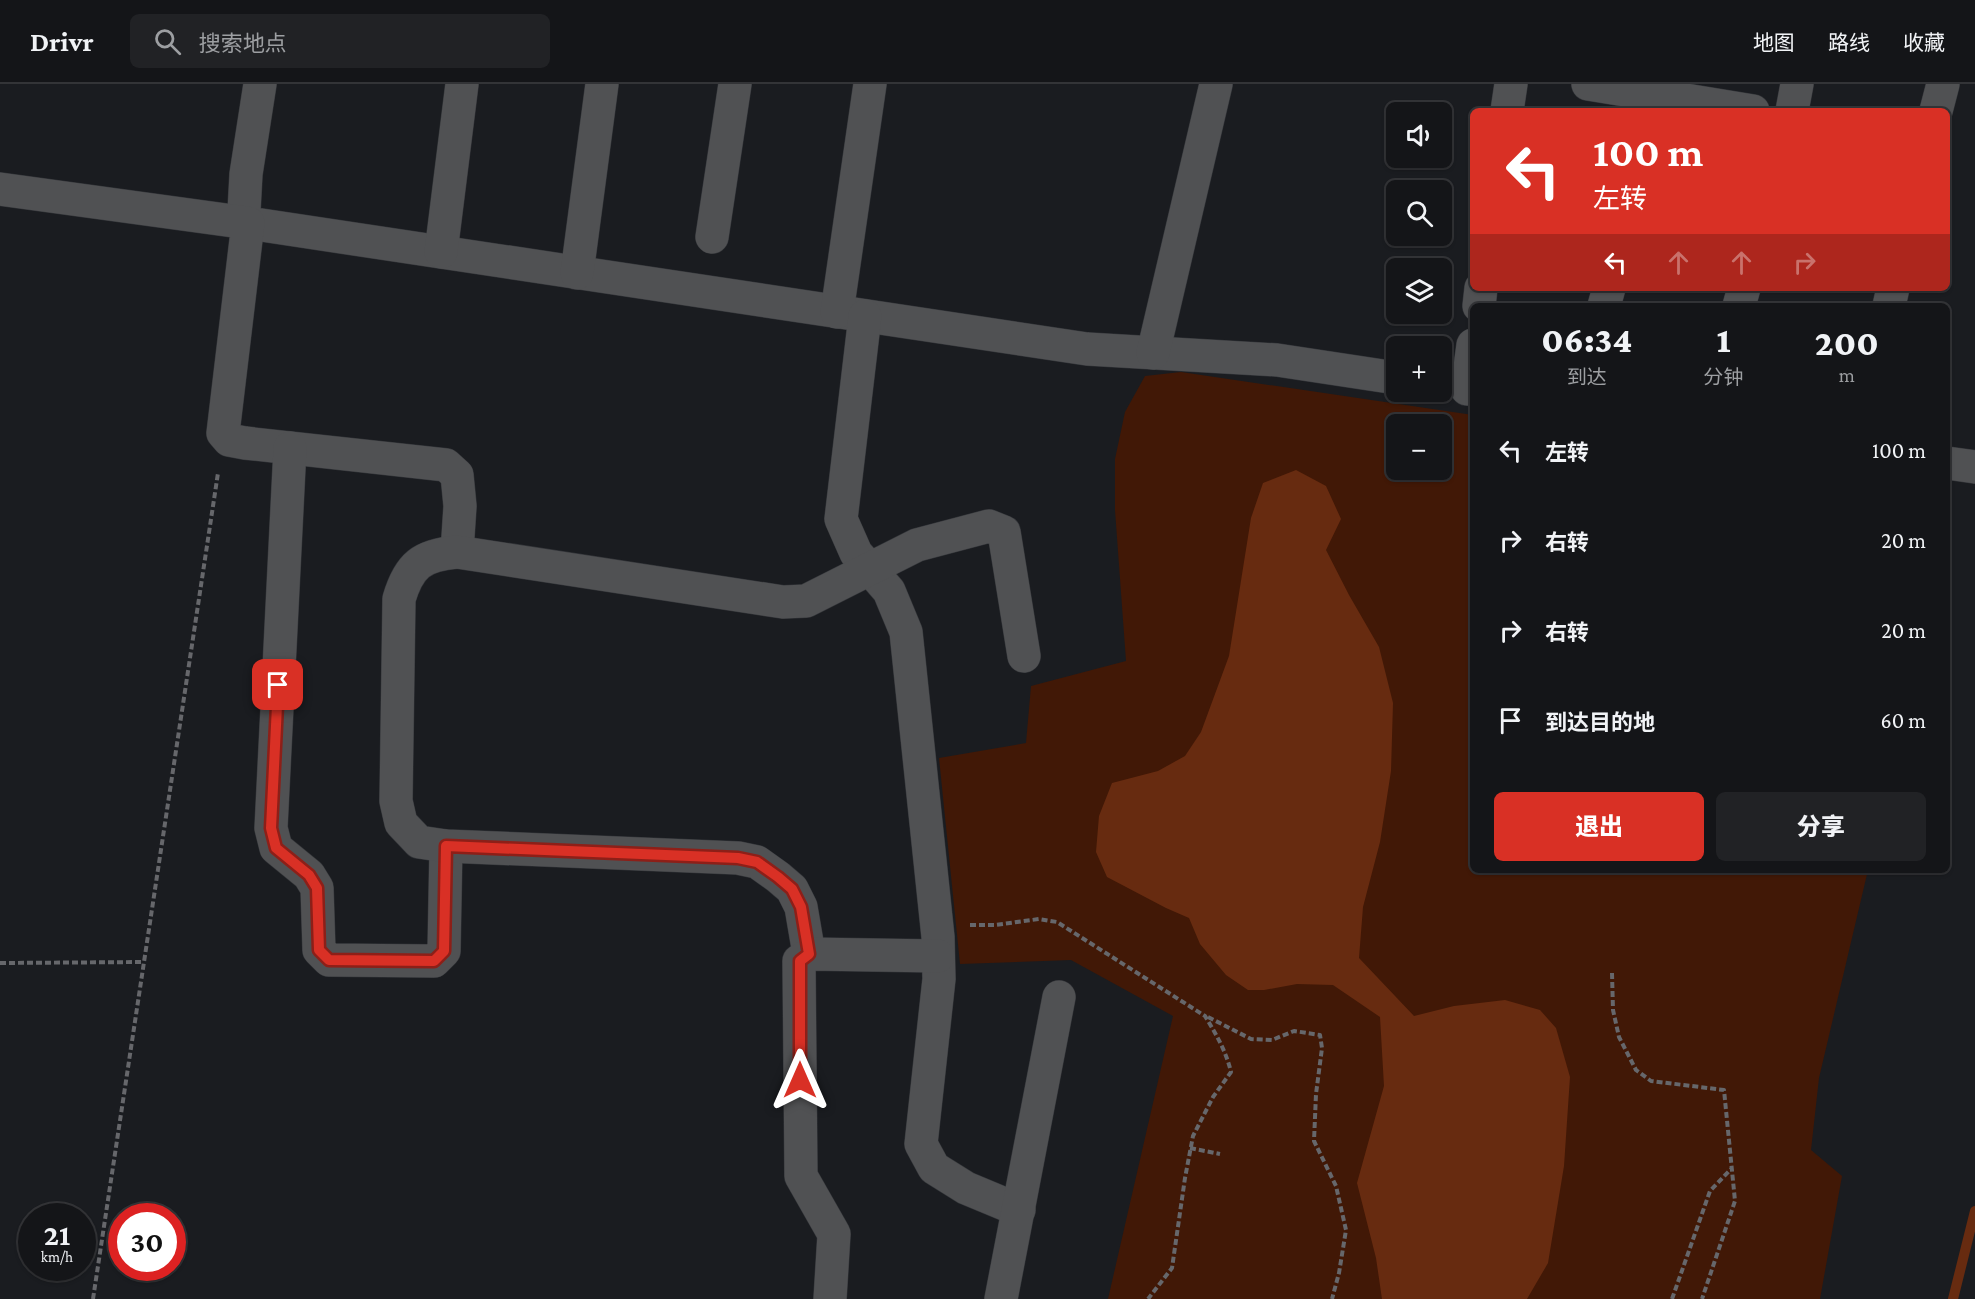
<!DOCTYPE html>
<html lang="zh">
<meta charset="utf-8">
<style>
body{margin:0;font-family:"Crimson Pro","Noto Sans SC",serif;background:#212225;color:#f1f3f6;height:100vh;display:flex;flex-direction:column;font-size:22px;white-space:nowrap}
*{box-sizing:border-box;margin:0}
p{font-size:20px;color:#9d9fa2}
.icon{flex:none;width:33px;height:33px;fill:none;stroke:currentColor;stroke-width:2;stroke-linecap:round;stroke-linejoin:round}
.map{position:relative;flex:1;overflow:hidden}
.details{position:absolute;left:1470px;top:219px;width:480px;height:570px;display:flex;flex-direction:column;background:#141518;border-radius:9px;box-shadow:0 2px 4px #0004,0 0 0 2px #333437}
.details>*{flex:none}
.top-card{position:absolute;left:1470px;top:24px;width:480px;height:183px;border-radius:9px;box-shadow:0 2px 4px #0004,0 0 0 2px #333437;background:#d93025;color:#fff;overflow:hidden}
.tools{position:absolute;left:1386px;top:18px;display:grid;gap:12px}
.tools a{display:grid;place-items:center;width:66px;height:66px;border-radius:9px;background:#141518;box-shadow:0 2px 4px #0004,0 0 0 2px #333437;font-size:30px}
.speed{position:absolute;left:18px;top:1119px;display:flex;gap:12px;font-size:30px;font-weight:700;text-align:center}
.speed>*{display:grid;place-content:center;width:78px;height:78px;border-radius:50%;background:#141518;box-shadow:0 2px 4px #0004,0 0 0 2px #333437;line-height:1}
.speed small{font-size:15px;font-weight:400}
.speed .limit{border:9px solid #d22;background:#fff;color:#111}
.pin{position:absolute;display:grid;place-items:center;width:51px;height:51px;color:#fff;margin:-26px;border-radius:12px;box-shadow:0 3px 9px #0006}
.me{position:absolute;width:66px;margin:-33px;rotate:0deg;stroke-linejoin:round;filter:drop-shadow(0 0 4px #0008)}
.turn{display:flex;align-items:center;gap:21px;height:126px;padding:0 24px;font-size:27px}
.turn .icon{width:78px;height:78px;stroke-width:2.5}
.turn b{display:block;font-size:42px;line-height:51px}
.lanes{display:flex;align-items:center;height:57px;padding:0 24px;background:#0003;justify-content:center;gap:30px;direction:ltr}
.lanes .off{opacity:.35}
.eta{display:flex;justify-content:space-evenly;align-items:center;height:102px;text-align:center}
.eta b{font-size:36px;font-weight:800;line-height:42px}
.button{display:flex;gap:12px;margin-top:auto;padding:12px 24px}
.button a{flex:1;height:69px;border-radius:9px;background:#d93025;color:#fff;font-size:24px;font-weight:800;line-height:69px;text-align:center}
.button a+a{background:#212225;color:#f1f3f6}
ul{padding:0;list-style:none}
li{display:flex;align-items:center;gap:18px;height:90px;padding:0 24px}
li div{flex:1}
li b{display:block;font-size:22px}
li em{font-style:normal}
header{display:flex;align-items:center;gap:36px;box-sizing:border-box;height:84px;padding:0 30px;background:#141518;border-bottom:2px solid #333437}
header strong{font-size:28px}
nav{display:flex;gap:33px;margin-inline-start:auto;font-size:21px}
.search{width:420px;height:54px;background:#212225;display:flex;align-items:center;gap:15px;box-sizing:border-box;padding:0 21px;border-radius:9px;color:#9d9fa2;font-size:22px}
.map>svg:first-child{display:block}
.green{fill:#411806;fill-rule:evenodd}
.water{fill:#672b10}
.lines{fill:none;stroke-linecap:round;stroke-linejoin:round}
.stream{stroke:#672b10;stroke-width:10}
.minor-casing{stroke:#34363a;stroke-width:34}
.path{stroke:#66676b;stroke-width:4;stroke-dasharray:6 3;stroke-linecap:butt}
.minor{stroke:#505153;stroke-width:33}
.route-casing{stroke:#8d1f18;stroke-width:15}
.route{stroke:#d93025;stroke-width:10}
</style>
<header>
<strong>Drivr</strong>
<div class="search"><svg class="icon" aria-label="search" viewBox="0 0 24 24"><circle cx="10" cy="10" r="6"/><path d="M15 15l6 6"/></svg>搜索地点</div>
<nav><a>地图</a><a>路线</a><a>收藏</a></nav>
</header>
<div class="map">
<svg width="1975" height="1215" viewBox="0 0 1975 1215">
<rect width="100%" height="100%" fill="#1a1c20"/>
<path class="green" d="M1181,288L1473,331V786H1868L1819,994L1811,1066L1842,1092L1820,1215H1108L1173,932L1071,876L960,880L939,674L1026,659L1031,602L1126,577L1115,426V375L1125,328L1145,292ZM1396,340H1442V386H1396Z"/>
<path class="water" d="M1296,386L1326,402L1341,435L1326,466L1349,511L1379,563L1393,619L1391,687L1380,758L1363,823L1359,874L1414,932L1454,922L1505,916L1540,926L1556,944L1570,993L1564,1082L1548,1179L1527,1215H1382L1376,1174L1357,1099L1384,1002L1380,933L1333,901L1297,900L1264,906H1248L1226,891L1200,860L1189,834L1166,824L1107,793L1096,768L1099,732L1112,699L1158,687L1185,672L1201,648L1229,572L1251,434L1263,399Z"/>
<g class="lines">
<path class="stream" d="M1953,1215L1975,1127"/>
<defs>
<g id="minor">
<path d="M260,0L246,90L244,127L248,139L1087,265L1277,276L1396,294"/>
<path d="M1588,0L1753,27"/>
<path d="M1507,27L1511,0"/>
<path d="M1792,27L1797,0"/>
<path d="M1936,27L1943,0"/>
<path d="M0,105L248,139L223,349L229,356L245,359L446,381L457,391L460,422L457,468"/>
<path d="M712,153L735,0"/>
<path d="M441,168L462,0"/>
<path d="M577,189L602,0"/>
<path d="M1479,222L1481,204"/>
<path d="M1604,222L1609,204"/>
<path d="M1739,222L1744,204"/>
<path d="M1889,222L1893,204"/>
<path d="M837,228L870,0"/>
<path d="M865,232L841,435L856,469L889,507L906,548L938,853L939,895L921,1060L934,1084L966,1104L1019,1126"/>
<path d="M1153,269L1216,0"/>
<path d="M1467,305L1473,261"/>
<path d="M290,364L271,744L276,764L309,791L317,804L319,866L329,876L434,877L444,867L446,762"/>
<path d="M1947,379L1975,383"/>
<path d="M809,870L801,823L792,805L778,793L757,778L738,774L446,762L419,758L401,739L396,717L399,515C409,481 422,471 457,468L783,518L806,517L917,461L989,442L1004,448L1024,572"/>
<path d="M830,1215L834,1150L801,1092L799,877L809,870L938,872"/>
<path d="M1001,1215L1059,913"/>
</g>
</defs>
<use href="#minor" class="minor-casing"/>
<g class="path">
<path d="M970,841H995L1039,835L1057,838L1205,932C1216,950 1226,967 1231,988L1213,1013L1193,1052L1185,1094L1172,1184L1148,1215"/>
<path d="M0,879L144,878"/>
<path d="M1612,889L1613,926L1619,953L1636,986L1651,997L1724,1006L1735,1117L1702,1215"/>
<path d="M1208,933L1251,955L1272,956L1294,947L1320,951L1322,964L1316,1010L1314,1057L1336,1102L1346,1146L1339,1189L1332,1215"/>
<path d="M1190,1064L1220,1070"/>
<path d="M93,1215L218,389"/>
<path d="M1672,1215L1710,1107L1731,1085"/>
</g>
<use href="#minor" class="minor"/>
</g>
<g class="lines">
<defs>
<path id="route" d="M278,601L271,744L276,764L309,791L317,804L319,866L329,876L434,877L444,867L446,762L738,774L757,778L778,793L792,805L801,823L809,870L800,877V996"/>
</defs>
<use href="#route" class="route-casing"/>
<use href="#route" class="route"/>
</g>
</svg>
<div class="tools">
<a><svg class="icon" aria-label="sound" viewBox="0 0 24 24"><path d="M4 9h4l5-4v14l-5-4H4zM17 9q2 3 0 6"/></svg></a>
<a><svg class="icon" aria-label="search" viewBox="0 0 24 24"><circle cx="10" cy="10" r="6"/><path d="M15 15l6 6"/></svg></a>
<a><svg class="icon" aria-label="layers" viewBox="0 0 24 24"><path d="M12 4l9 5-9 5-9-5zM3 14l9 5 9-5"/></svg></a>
<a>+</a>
<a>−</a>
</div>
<div class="speed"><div>21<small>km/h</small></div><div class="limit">30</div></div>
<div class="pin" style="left:278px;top:601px;background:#d93025"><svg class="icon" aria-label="arrive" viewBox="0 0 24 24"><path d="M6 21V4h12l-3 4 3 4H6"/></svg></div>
<svg class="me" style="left:800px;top:996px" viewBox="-20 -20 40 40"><path d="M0-17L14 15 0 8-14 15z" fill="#d93025" stroke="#fff" stroke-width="4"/></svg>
<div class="top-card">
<div class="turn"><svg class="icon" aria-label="left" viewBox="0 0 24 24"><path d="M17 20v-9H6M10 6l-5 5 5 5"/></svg><div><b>100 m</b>左转</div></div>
<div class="lanes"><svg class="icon" aria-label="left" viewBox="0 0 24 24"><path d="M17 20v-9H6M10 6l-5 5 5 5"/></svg><svg class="icon off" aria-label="ahead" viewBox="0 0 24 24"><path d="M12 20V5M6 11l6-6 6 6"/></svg><svg class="icon off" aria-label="ahead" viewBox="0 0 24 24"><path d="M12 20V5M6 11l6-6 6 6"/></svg><svg class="icon off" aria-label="right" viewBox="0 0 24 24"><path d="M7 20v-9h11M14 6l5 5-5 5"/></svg></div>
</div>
<section class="details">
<div class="eta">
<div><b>06:34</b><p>到达</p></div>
<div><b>1</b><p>分钟</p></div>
<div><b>200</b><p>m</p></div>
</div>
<ul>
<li><svg class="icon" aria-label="left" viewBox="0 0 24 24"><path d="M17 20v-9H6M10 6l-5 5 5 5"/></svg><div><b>左转</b></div><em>100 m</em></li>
<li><svg class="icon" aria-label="right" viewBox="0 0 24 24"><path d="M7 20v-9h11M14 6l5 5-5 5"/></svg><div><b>右转</b></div><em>20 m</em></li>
<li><svg class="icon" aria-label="right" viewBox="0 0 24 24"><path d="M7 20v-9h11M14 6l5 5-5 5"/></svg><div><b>右转</b></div><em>20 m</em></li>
<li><svg class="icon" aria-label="arrive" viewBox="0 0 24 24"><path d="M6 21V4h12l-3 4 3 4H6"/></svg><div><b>到达目的地</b></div><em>60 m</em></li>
</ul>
<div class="button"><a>退出</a><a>分享</a></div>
</section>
</div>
